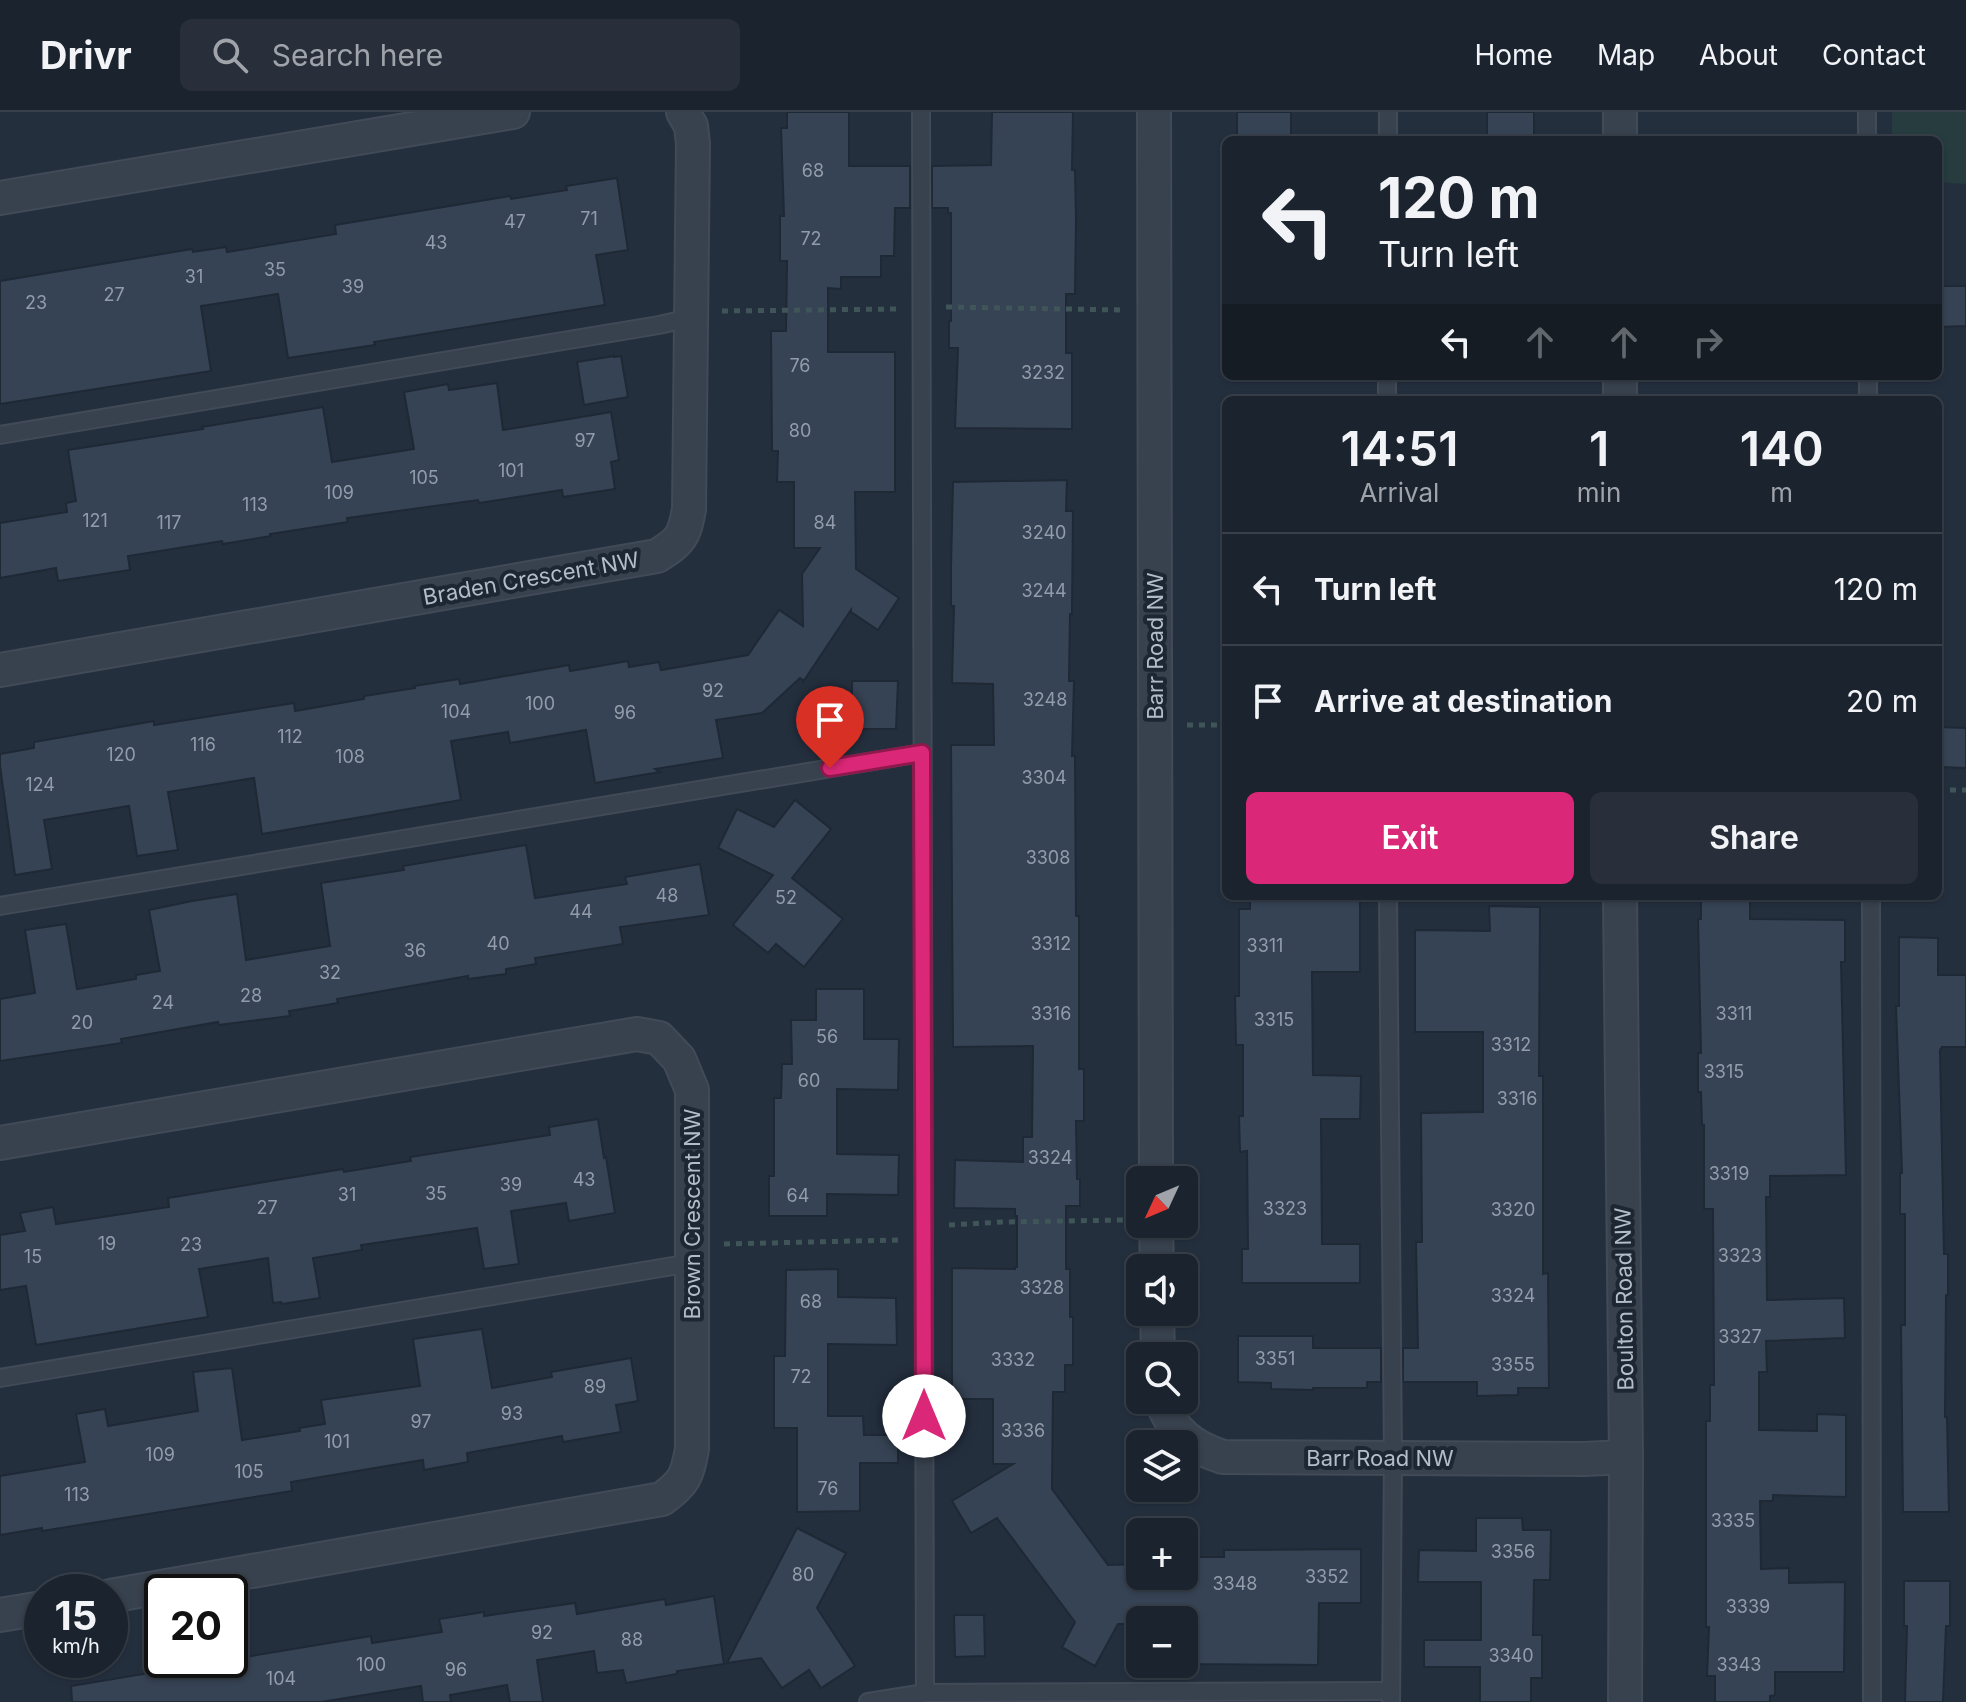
<!DOCTYPE html>
<meta charset="utf-8">
<style>
body{margin:0;font-family:Inter,sans-serif;background:#282f3a;color:#f1f3f6;height:100vh;display:flex;flex-direction:column;font-size:30px;white-space:nowrap}
*{box-sizing:border-box;margin:0}
p{font-size:26px;color:#a0a4aa}
.icon{flex:none;width:44px;height:44px;fill:none;stroke:currentColor;stroke-width:2;stroke-linecap:round;stroke-linejoin:round}
.map{position:relative;flex:1;overflow:hidden}
.details{position:absolute;left:1222px;top:284px;width:720px;height:504px;display:flex;flex-direction:column;background:#1b232e;border-radius:12px;box-shadow:0 2px 6px #0004,0 0 0 2px #39404a}
.details>*{flex:none}
.hud{position:absolute;left:1222px;top:24px;width:720px;height:244px;border-radius:12px;box-shadow:0 2px 6px #0004,0 0 0 2px #39404a;background:#1b232e;color:#f1f3f6;overflow:hidden}
.needle{width:52px;rotate:226deg}
.tools{position:absolute;left:1126px;top:1054px;display:grid;gap:16px}
.tools a{display:grid;place-items:center;width:72px;height:72px;border-radius:12px;background:#1b232e;box-shadow:0 2px 6px #0004,0 0 0 2px #39404a;font-size:40px}
.speed{position:absolute;left:24px;top:1462px;display:flex;gap:16px;font-size:40px;font-weight:700;text-align:center}
.speed>*{display:grid;place-content:center;width:104px;height:104px;border-radius:50%;background:#1b232e;box-shadow:0 2px 6px #0004,0 0 0 2px #39404a;line-height:1}
.speed small{font-size:20px;font-weight:400}
.speed .limit{border:4px solid #111;border-radius:12px;background:#fff;color:#111}
.pin{position:absolute;display:grid;place-items:center;width:68px;height:68px;color:#fff;margin:-82px -34px;border-radius:50% 50% 50% 0;rotate:-45deg;box-shadow:0 0 8px #0007}
.pin .icon{rotate:45deg}
.me{position:absolute;width:88px;margin:-44px;rotate:0deg;stroke-linejoin:round;filter:drop-shadow(0 0 6px #0008)}
.turn{display:flex;align-items:center;gap:28px;height:168px;padding:0 24px;font-size:36px}
.turn .icon{width:104px;height:104px;stroke-width:2.5}
.turn b{display:block;font-size:56px;line-height:68px}
.lanes{display:flex;align-items:center;height:76px;padding:0 24px;background:#0003;justify-content:center;gap:40px;direction:ltr}
.lanes .off{opacity:.35}
.eta{display:flex;justify-content:space-evenly;align-items:center;height:136px;text-align:center}
.eta b{font-size:48px;font-weight:600;line-height:56px}
.primary-button{display:flex;gap:16px;margin-top:auto;padding:16px 24px}
.primary-button a{flex:1;height:92px;border-radius:12px;background:#db2777;color:#fff;font-size:32px;font-weight:600;line-height:92px;text-align:center}
.primary-button a+a{background:#282f3a;color:#f1f3f6}
ul{padding:0;list-style:none}
li{display:flex;align-items:center;gap:24px;height:112px;padding:0 24px;border-top:2px solid #39404a}
li div{flex:1}
li b{display:block;font-size:30px}
li em{font-style:normal}
header{display:flex;align-items:center;gap:48px;box-sizing:border-box;height:112px;padding:0 40px;background:#1b232e;border-bottom:2px solid #39404a}
header strong{font-size:38px}
nav{display:flex;gap:44px;margin-inline-start:auto;font-size:28px}
.search{width:560px;height:72px;background:#282f3a;display:flex;align-items:center;gap:20px;box-sizing:border-box;padding:0 28px;border-radius:12px;color:#a0a4aa;font-size:30px}
.map>svg:first-child{display:block}
.green{fill:#263c3f}
.building{fill:#364354;stroke:#1f2835;stroke-width:2}
.lines{fill:none;stroke-linecap:round;stroke-linejoin:round}
.lane-casing{stroke:#414a57;stroke-width:20}
.street-casing{stroke:#414a57;stroke-width:36}
.path{stroke:#3f5557;stroke-width:5;stroke-dasharray:6 6;stroke-linecap:butt}
.lane{stroke:#38414e;stroke-width:16}
.street{stroke:#38414e;stroke-width:32}
.route-casing{stroke:#8e194d;stroke-width:20}
.route{stroke:#db2777;stroke-width:14}
.labels{text-anchor:middle;stroke-width:8;stroke-linejoin:round;paint-order:stroke}
.number-label{font-size:18px;fill:#929caa}
.street-label{font-size:22px;fill:#b4bcc9;stroke:#1d2633}
</style>
<header>
<strong>Drivr</strong>
<div class="search"><svg class="icon" aria-label="search" viewBox="0 0 24 24"><circle cx="10" cy="10" r="6"/><path d="M15 15l6 6"/></svg>Search here</div>
<nav><a>Home</a><a>Map</a><a>About</a><a>Contact</a></nav>
</header>
<div class="map">
<svg width="1966" height="1590" viewBox="0 0 1966 1590">
<rect width="100%" height="100%" fill="#242f3e"/>
<path class="green" d="M1892,0H1966V72L1938,70V28H1892Z"/>
<g class="building">
<path d="M787,0H849V54H910V96H895L894,144H881V165H841V177L828,176V240H895V380H855L856,457L899,486L878,518L851,500V498L803,570V568L800,566L762,601L716,608L723,646L655,657L660,660L595,671L586,618L510,631L508,620L451,629L461,688L262,722L254,666L168,680L178,738L137,744L129,694L44,708L52,757L15,763L0,654V642L34,636V630L154,609V613L294,591L295,599L364,587V584L415,576L414,574L459,567L460,572L569,553L570,559L628,549L629,555L659,550L661,558L748,543L779,498L803,514L802,462L820,436H794V370H777L778,339H772L771,219H786L787,149H780V104H784L781,16H787Z"/>
<path d="M992,0H1073L1072,58H1075L1076,107L1075,182H1066V241H1072V317L955,316L958,236H949V209H951V101H948V96H932V54L991,53Z"/>
<rect x="1237" y="0" width="54" height="28"/>
<rect x="1487" y="0" width="47" height="28"/>
<path d="M617,66L628,138L596,143L605,193L374,230L375,233L288,246L278,182L201,194L211,259L0,292V169L192,137L193,140L226,135L227,140L336,122L335,113L510,84L511,87L567,78L566,74Z"/>
<path d="M1938,174H1966V214L1938,215Z"/>
<path d="M614,244V245L621,244L628,285L584,293L577,250Z"/>
<path d="M497,271L503,318L611,300L619,348L611,350L615,377L563,385L562,378L479,391L478,388L347,406L348,410L270,422L271,424L223,432L222,429L128,444L130,458L58,469L56,456L0,466V411L67,400L66,391L76,389L68,338L203,317L202,315L323,295L332,350L414,337L404,280L448,272L449,278Z"/>
<path d="M1067,368L1066,399H1073L1072,502H1070L1069,569H1074L1072,644H1075L1076,804H1079V957H1084V1009H1076L1077,1067H1080V1094H1066V1157H1070V1205H1073V1253H1065V1280H1053L1052,1377L1108,1453L1140,1452V1464H1197V1445H1224V1438L1361,1437V1491H1319L1318,1553L1190,1552L1191,1512H1184V1508H1140V1512H1118L1095,1554L1062,1535L1075,1510L997,1406L971,1421L952,1389L1013,1352H993V1287H952V1156L1015,1157V1155H1017V1104H1015V1097L954,1096L955,1048L1023,1050V1025H1032L1033,934L953,935L951,633H994L993,572L952,571L954,494H951V454L953,370Z"/>
<path d="M852,569H898L896,617H852Z"/>
<path d="M1938,615L1966,616V656L1938,655Z"/>
<path d="M795,688L831,717L792,766L843,807L804,855L776,832L768,841L733,813L773,763L718,736L737,697L774,715Z"/>
<path d="M526,733L535,786L627,772L625,765L700,752L709,803L620,815L623,832L535,846L536,852L506,857V862L468,867V864L337,887L338,891L289,899L290,904L219,913L218,910L121,927L122,931L0,949V887L35,881L25,818L66,812L77,877L136,867V863L160,859L149,798L192,789L237,782L246,848L330,834L321,771L404,758L403,754Z"/>
<path d="M1250,784H1360V860H1312L1313,963L1361,964L1360,1007H1321L1322,1132H1360V1171H1242V1137H1248L1247,1039L1240,1040L1239,1004H1243V933H1236L1235,884H1239V797H1250Z"/>
<path d="M1701,784H1750V807L1845,808V850H1841L1846,1063L1770,1064V1085H1766L1767,1188L1844,1186L1845,1226L1766,1229L1767,1260H1759V1318L1817,1319V1302L1846,1303V1385L1773,1383V1389H1760L1761,1457L1789,1456V1471L1845,1470L1844,1560H1775V1583L1770,1584V1590H1715V1564H1707L1709,1515H1706V1309H1710V1273H1714L1713,1097H1704V1013H1702L1701,980H1698V941H1701L1698,807H1701Z"/>
<path d="M1489,794L1540,795L1539,964H1543V1162L1548,1161L1549,1276H1518V1283L1477,1284V1270H1403V1236H1418L1416,1130H1422L1421,1001L1483,1000V920H1415V818L1490,819Z"/>
<path d="M1899,825L1938,826V863H1966V935H1942L1940,938L1944,1142H1948V1183H1946L1945,1305H1947L1949,1400H1903L1901,1213H1905V1102H1900V1061H1902L1896,894H1899Z"/>
<path d="M816,877H864V927H899L898,978L837,977V1042L899,1043L898,1083L827,1082V1104H769V1064H774V986H781L782,952H792L791,908H816Z"/>
<path d="M598,1007L604,1046L606,1045L615,1101L569,1109L566,1091L511,1099L519,1152L484,1157L477,1116L361,1133L362,1138L313,1146L320,1186L282,1192L281,1190L273,1191L268,1146L199,1157L208,1205L36,1233L26,1174L0,1178V1123L25,1119L20,1101L53,1095L56,1112L169,1095L168,1086L343,1057L344,1060L411,1049L410,1045L550,1023L549,1015Z"/>
<path d="M838,1157V1185L896,1186L897,1233L828,1232V1304H863L864,1323H898V1351H860V1399L797,1400V1316H774V1244H785L786,1158Z"/>
<path d="M482,1217L492,1276L552,1265L551,1260L631,1246L638,1289L616,1293L621,1320L563,1330L562,1324L467,1341L468,1350L424,1358L423,1348L291,1370L292,1379L42,1419V1416L0,1423V1364L85,1350L76,1302L105,1297L108,1314L198,1299L193,1260L232,1256L242,1328L300,1319L299,1316L325,1312L321,1288L420,1274L413,1227Z"/>
<path d="M1238,1224H1313V1236H1381V1270H1367V1276H1313V1278L1271,1277V1271L1238,1270Z"/>
<path d="M1476,1406H1522L1523,1418H1551L1550,1468H1534L1533,1523H1542V1566H1531V1590H1480V1555H1424V1528H1481V1470H1418L1419,1438L1476,1439Z"/>
<path d="M797,1416L846,1441L817,1496L855,1554L821,1576L809,1558L782,1576L761,1546L727,1551Z"/>
<path d="M1904,1469H1950V1514H1946L1943,1590H1905L1907,1514H1904Z"/>
<path d="M714,1484L724,1552L677,1559V1562L626,1571L623,1558L597,1561L594,1539L537,1548L543,1590H510L507,1573L450,1583L451,1590H423L421,1574L321,1590H72L71,1574L371,1524L372,1531L442,1520L439,1507L484,1500V1504L575,1491L577,1502L665,1487L666,1493Z"/>
<path d="M954,1503H984L985,1544L955,1545Z"/>
</g>
<g class="lines">
<defs>
<g id="lane">
<path d="M921,0L925,1581"/>
<path d="M1388,28V0"/>
<path d="M1867,28V0"/>
<path d="M1868,264V288"/>
<path d="M1387,288V264"/>
<path d="M0,323L659,213L690,206"/>
<path d="M1388,784L1393,1345L1391,1590"/>
<path d="M1871,784L1872,1590"/>
<path d="M0,794L922,641"/>
<path d="M0,1266L691,1151"/>
<path d="M868,1590L925,1581L1391,1579"/>
</g>
<g id="street">
<path d="M1154,0L1156,1068"/>
<path d="M1620,0V28"/>
<path d="M0,86L513,0"/>
<path d="M1620,264V288"/>
<path d="M0,558L657,444C681,429 684,425 689,397L693,32L691,14L683,0"/>
<path d="M1620,784L1626,1345L1625,1590"/>
<path d="M0,1031L637,922L659,926L679,947L692,978V1337C687,1364 685,1370 662,1387L110,1484"/>
<path d="M1156,1112L1157,1156"/>
<path d="M1157,1200L1158,1244"/>
<path d="M1161,1288C1173,1320 1191,1335 1223,1345L1584,1347L1626,1345"/>
<path d="M0,1503L42,1496"/>
</g>
</defs>
<use href="#lane" class="lane-casing"/>
<use href="#street" class="street-casing"/>
<g class="path">
<path d="M946,195L1124,198"/>
<path d="M722,199L896,197"/>
<path d="M1187,613H1226"/>
<path d="M1938,678H1966"/>
<path d="M949,1113L1002,1110L1123,1108"/>
<path d="M724,1132L898,1128"/>
</g>
<use href="#lane" class="lane"/>
<use href="#street" class="street"/>
</g>
<g class="lines">
<defs>
<path id="route" d="M830,656L922,641L924,1304"/>
</defs>
<use href="#route" class="route-casing"/>
<use href="#route" class="route"/>
</g>
<g class="labels">
<g class="number-label">
<text x="813" y="65">68</text>
<text x="589" y="113">71</text>
<text x="515" y="116">47</text>
<text x="811" y="133">72</text>
<text x="436" y="137">43</text>
<text x="275" y="164">35</text>
<text x="194" y="171">31</text>
<text x="353" y="181">39</text>
<text x="114" y="189">27</text>
<text x="36" y="197">23</text>
<text x="800" y="260">76</text>
<text x="1043" y="267">3232</text>
<text x="800" y="325">80</text>
<text x="585" y="335">97</text>
<text x="511" y="365">101</text>
<text x="424" y="372">105</text>
<text x="339" y="387">109</text>
<text x="255" y="399">113</text>
<text x="95" y="415">121</text>
<text x="169" y="417">117</text>
<text x="825" y="417">84</text>
<text x="1044" y="427">3240</text>
<text x="1044" y="485">3244</text>
<text x="713" y="585">92</text>
<text x="1045" y="594">3248</text>
<text x="540" y="598">100</text>
<text x="456" y="606">104</text>
<text x="625" y="607">96</text>
<text x="290" y="631">112</text>
<text x="203" y="639">116</text>
<text x="121" y="649">120</text>
<text x="350" y="651">108</text>
<text x="1044" y="672">3304</text>
<text x="40" y="679">124</text>
<text x="1048" y="752">3308</text>
<text x="667" y="790">48</text>
<text x="786" y="792">52</text>
<text x="581" y="806">44</text>
<text x="498" y="838">40</text>
<text x="1051" y="838">3312</text>
<text x="1265" y="840">3311</text>
<text x="415" y="845">36</text>
<text x="330" y="867">32</text>
<text x="251" y="890">28</text>
<text x="163" y="897">24</text>
<text x="1051" y="908">3316</text>
<text x="1734" y="908">3311</text>
<text x="1274" y="914">3315</text>
<text x="82" y="917">20</text>
<text x="827" y="931">56</text>
<text x="1511" y="939">3312</text>
<text x="1724" y="966">3315</text>
<text x="809" y="975">60</text>
<text x="1517" y="993">3316</text>
<text x="1050" y="1052">3324</text>
<text x="1729" y="1068">3319</text>
<text x="584" y="1074">43</text>
<text x="511" y="1079">39</text>
<text x="436" y="1088">35</text>
<text x="347" y="1089">31</text>
<text x="798" y="1090">64</text>
<text x="267" y="1102">27</text>
<text x="1285" y="1103">3323</text>
<text x="1513" y="1104">3320</text>
<text x="107" y="1138">19</text>
<text x="191" y="1139">23</text>
<text x="1740" y="1150">3323</text>
<text x="33" y="1151">15</text>
<text x="1042" y="1182">3328</text>
<text x="1513" y="1190">3324</text>
<text x="811" y="1196">68</text>
<text x="1740" y="1231">3327</text>
<text x="1275" y="1253">3351</text>
<text x="1013" y="1254">3332</text>
<text x="1513" y="1259">3355</text>
<text x="801" y="1271">72</text>
<text x="595" y="1281">89</text>
<text x="512" y="1308">93</text>
<text x="421" y="1316">97</text>
<text x="1023" y="1325">3336</text>
<text x="337" y="1336">101</text>
<text x="160" y="1349">109</text>
<text x="249" y="1366">105</text>
<text x="828" y="1383">76</text>
<text x="77" y="1389">113</text>
<text x="1733" y="1415">3335</text>
<text x="1513" y="1446">3356</text>
<text x="803" y="1469">80</text>
<text x="1327" y="1471">3352</text>
<text x="1235" y="1478">3348</text>
<text x="1748" y="1501">3339</text>
<text x="542" y="1527">92</text>
<text x="632" y="1534">88</text>
<text x="1511" y="1550">3340</text>
<text x="371" y="1559">100</text>
<text x="1739" y="1559">3343</text>
<text x="456" y="1564">96</text>
<text x="281" y="1573">104</text>
</g>
<g class="street-label">
<text transform="translate(531 466) rotate(-10)" y="8">Braden Crescent NW</text>
<text transform="translate(1155 534) rotate(-90)" y="8">Barr Road NW</text>
<text transform="translate(692 1102) rotate(-90)" y="8">Brown Crescent NW</text>
<text transform="translate(1624 1187) rotate(-91)" y="8">Boulton Road NW</text>
<text x="1380" y="1354">Barr Road NW</text>
</g>
</g>
</svg>
<div class="tools">
<a><svg class="needle" viewBox="-14 -14 28 28"><path d="M0-13l5 13h-10z" fill="#e53935"/><path d="M0 13l5-13h-10z" fill="#a0a4aa"/></svg></a>
<a><svg class="icon" aria-label="sound" viewBox="0 0 24 24"><path d="M4 9h4l5-4v14l-5-4H4zM17 9q2 3 0 6"/></svg></a>
<a><svg class="icon" aria-label="search" viewBox="0 0 24 24"><circle cx="10" cy="10" r="6"/><path d="M15 15l6 6"/></svg></a>
<a><svg class="icon" aria-label="layers" viewBox="0 0 24 24"><path d="M12 4l9 5-9 5-9-5zM3 14l9 5 9-5"/></svg></a>
<a>+</a>
<a>−</a>
</div>
<div class="speed"><div>15<small>km/h</small></div><div class="limit">20</div></div>
<div class="pin" style="left:830px;top:656px;background:#d93025"><svg class="icon" aria-label="arrive" viewBox="0 0 24 24"><path d="M6 21V4h12l-3 4 3 4H6"/></svg></div>
<svg class="me" style="left:924px;top:1304px" viewBox="-20 -20 40 40"><circle r="19" fill="#fff"/><path d="M0-13L10 11 0 6-10 11z" fill="#db2777"/></svg>
<div class="hud">
<div class="turn"><svg class="icon" aria-label="left" viewBox="0 0 24 24"><path d="M17 20v-9H6M10 6l-5 5 5 5"/></svg><div><b>120 m</b>Turn left</div></div>
<div class="lanes"><svg class="icon" aria-label="left" viewBox="0 0 24 24"><path d="M17 20v-9H6M10 6l-5 5 5 5"/></svg><svg class="icon off" aria-label="ahead" viewBox="0 0 24 24"><path d="M12 20V5M6 11l6-6 6 6"/></svg><svg class="icon off" aria-label="ahead" viewBox="0 0 24 24"><path d="M12 20V5M6 11l6-6 6 6"/></svg><svg class="icon off" aria-label="right" viewBox="0 0 24 24"><path d="M7 20v-9h11M14 6l5 5-5 5"/></svg></div>
</div>
<section class="details">
<div class="eta">
<div><b>14:51</b><p>Arrival</p></div>
<div><b>1</b><p>min</p></div>
<div><b>140</b><p>m</p></div>
</div>
<ul>
<li><svg class="icon" aria-label="left" viewBox="0 0 24 24"><path d="M17 20v-9H6M10 6l-5 5 5 5"/></svg><div><b>Turn left</b></div><em>120 m</em></li>
<li><svg class="icon" aria-label="arrive" viewBox="0 0 24 24"><path d="M6 21V4h12l-3 4 3 4H6"/></svg><div><b>Arrive at destination</b></div><em>20 m</em></li>
</ul>
<div class="primary-button"><a>Exit</a><a>Share</a></div>
</section>
</div>
